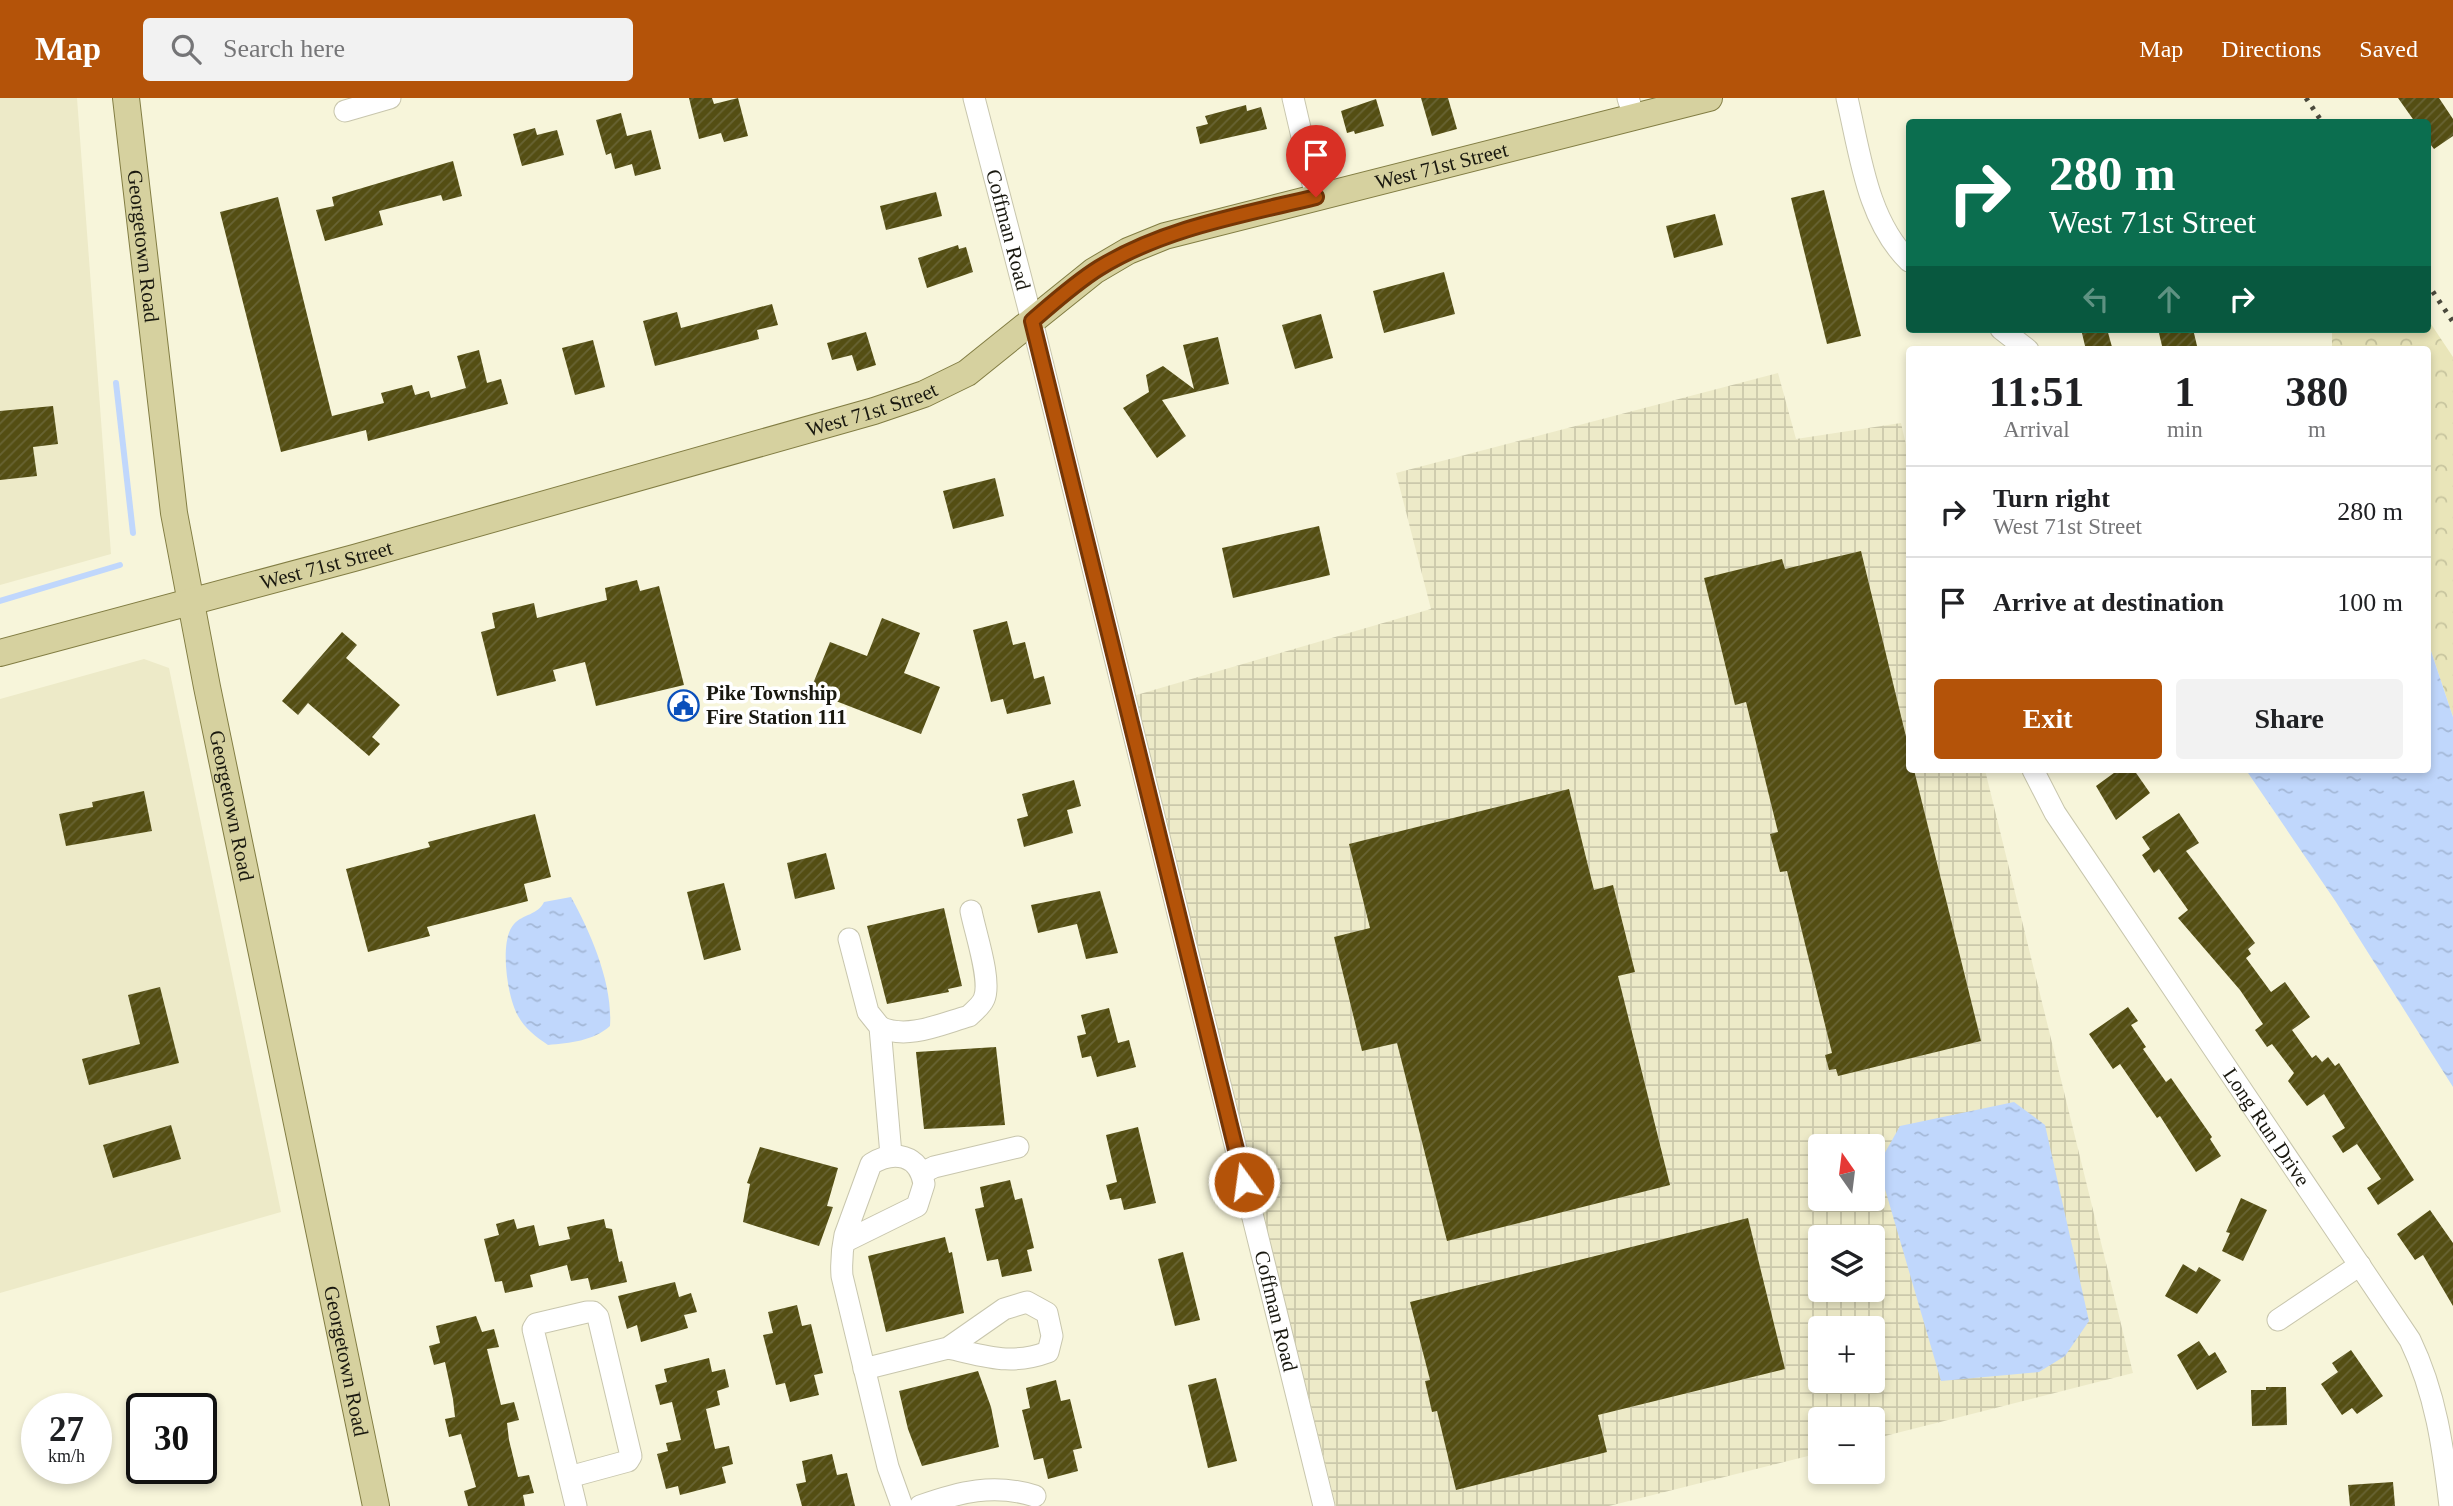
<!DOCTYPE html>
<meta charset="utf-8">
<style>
body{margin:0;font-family:Georgia,serif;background:#f2f2f2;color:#202124;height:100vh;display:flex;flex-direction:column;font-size:26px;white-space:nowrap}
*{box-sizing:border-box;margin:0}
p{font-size:23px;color:#757577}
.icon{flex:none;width:38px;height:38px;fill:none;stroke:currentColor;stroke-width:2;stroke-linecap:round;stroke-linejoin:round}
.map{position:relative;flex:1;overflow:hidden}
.panel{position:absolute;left:1906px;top:248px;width:525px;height:427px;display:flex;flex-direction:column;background:#fff;border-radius:7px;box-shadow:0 4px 10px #0003}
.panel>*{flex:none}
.guide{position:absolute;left:1906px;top:21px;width:525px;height:214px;border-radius:7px;box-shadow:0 4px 10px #0003;background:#0b6e4f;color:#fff;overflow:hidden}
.needle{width:46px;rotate:346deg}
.tools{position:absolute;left:1808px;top:1036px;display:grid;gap:14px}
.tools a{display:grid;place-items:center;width:77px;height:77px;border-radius:7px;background:#fff;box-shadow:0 4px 10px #0003;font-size:35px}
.speed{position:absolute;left:21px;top:1295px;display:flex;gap:14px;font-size:35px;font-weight:700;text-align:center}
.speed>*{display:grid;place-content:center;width:91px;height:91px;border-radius:50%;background:#fff;box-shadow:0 4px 10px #0003;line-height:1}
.speed small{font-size:18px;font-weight:400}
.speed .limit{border:4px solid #111;border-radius:10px;background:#fff;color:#111}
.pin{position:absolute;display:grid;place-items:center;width:60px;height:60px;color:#fff;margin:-72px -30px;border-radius:50% 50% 50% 0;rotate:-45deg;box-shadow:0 0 7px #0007}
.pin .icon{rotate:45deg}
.me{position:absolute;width:77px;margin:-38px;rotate:346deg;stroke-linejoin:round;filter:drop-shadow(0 0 5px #0008)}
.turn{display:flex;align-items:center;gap:24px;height:147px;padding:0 28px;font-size:32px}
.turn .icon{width:91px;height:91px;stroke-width:2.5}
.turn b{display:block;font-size:49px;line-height:60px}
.lanes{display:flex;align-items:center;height:66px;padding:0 28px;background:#0003;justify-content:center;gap:35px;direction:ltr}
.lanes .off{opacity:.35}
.eta{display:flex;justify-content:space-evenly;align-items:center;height:119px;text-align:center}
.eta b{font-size:42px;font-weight:700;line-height:49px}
.primary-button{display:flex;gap:14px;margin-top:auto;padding:14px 28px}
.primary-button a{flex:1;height:80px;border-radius:7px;background:#b45309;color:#fff;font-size:28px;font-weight:700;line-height:80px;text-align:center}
.primary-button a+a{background:#f2f2f2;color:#202124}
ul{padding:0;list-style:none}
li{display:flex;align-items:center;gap:21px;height:91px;padding:0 28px;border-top:2px solid #e0e0e0}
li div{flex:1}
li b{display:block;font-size:26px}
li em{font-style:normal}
header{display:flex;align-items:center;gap:42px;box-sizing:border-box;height:98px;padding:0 35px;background:#b45309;color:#fff}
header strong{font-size:33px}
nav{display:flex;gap:38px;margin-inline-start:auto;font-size:24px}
.search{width:490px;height:63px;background:#f2f2f2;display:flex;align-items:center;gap:18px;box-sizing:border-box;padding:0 24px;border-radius:7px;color:#757577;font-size:26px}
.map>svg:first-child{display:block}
.built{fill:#edeac8}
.industrial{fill:url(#industrial-grid);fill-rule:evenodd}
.forest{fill:url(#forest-crowns)}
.water{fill:url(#water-ripples)}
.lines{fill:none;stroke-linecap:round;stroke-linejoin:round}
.stream{stroke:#c0d7fc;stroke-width:6}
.building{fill:url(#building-hatch)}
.minor-casing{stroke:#c8c6ad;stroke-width:23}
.major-casing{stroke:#827d43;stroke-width:28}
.minor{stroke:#fff;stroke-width:21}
.major{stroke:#d6d19f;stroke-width:26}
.rail{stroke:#4a493c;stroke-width:5;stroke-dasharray:3.5 7;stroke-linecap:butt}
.route-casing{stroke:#753606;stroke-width:18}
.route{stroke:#b45309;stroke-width:12}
.labels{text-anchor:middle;stroke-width:7;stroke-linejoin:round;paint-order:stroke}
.street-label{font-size:21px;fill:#19180f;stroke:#fff}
.poi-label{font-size:21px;font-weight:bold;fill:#19180f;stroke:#fff;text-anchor:start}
</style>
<header>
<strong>Map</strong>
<div class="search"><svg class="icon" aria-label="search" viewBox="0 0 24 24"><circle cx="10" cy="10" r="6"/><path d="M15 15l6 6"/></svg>Search here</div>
<nav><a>Map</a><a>Directions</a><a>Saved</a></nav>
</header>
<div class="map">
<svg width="2453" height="1408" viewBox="0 0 2453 1408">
<defs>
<pattern id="industrial-grid" width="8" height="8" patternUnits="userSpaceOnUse" patternTransform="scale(1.75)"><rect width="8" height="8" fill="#edeac8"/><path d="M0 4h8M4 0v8" fill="none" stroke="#cbc8ab"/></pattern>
<pattern id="forest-crowns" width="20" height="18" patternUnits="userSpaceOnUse" patternTransform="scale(1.75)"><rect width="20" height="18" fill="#e9e5b9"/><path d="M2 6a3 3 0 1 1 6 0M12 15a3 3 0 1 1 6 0" fill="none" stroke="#c7c49e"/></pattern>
<pattern id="water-ripples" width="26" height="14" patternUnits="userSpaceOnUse" patternTransform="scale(1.75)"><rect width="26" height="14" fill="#c0d7fc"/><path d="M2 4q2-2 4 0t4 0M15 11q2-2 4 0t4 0" fill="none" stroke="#a4b8d7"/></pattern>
<pattern id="building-hatch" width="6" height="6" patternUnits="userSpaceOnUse" patternTransform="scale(1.75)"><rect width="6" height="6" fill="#544e13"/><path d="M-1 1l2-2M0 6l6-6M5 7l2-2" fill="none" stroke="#686434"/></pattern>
</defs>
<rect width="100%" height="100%" fill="#f7f5da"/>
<g class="built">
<path d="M0,0H77L111,456L0,487Z"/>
<path d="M144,561L169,570L281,1114L0,1195V601Z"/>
</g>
<path class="industrial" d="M1778,275L1796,341L1901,325L1909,360V672H1985L2133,1275L1873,1341L1872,1321H1820V1355L1609,1408H1336L1133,598L1431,511L1396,375ZM1820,1048H1872V1101H1820ZM1820,1139H1872V1192H1820ZM1820,1230H1872V1283H1820Z"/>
<path class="forest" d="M2427,220L2453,259V619L2427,541V252H2332V231H2427Z"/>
<g class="water">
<path d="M2427,541L2453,619V989L2336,804L2246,672H2427Z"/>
<path d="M571,799C591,835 613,886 610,928C593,943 570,945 548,947C535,938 524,930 517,916C507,897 499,842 514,826C523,816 538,817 544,804Z"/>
<path d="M2014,1004L2045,1027L2089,1223L2065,1258L2039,1274L1941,1283L1878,1067L1900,1028Z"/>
</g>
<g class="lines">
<g class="stream">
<path d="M116,285L133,435"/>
<path d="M0,503L120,467"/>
</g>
</g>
<g class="building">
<path d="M689,0H712L714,6L738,0L748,38L724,44L721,35L699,41Z"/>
<path d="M1421,0H1448L1457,31L1432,38Z"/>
<path d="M2398,0H2439L2453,21V38L2434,51L2427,42V24H2415Z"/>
<path d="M1376,1L1384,28L1355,36L1354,33L1347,35L1341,13Z"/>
<path d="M1246,7L1247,13L1261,9L1267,31L1200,46L1196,29L1208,26L1205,18Z"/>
<path d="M621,15L627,38L651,32L661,71L635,78L632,66L615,71L611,55L606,57L596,22Z"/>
<path d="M535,30L537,37L557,32L564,57L522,68L513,36Z"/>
<path d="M453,63L462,98L443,103L441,97L379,113L383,127L325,143L316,112L334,108L332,99Z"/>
<path d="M1824,92L1861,238L1827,246L1791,100Z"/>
<path d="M936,94L942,118L886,132L880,108Z"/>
<path d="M278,99L332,318L384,305L381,295L412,287L415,297L429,293L431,300L466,290L457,258L479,252L487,285L501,281L508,306L368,343L366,332L281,354L220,114Z"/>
<path d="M1715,116L1723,147L1674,160L1666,128Z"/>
<path d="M958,147L959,151L966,149L973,174L927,190L918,160Z"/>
<path d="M1444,174L1455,216L1384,235L1373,193Z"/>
<path d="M772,206L778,227L757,232L759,241L655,268L643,223L677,214L681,230Z"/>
<path d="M1321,216L1333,260L1295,271L1282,227Z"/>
<path d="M2081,231H2107L2112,249L2086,252Z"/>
<path d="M2158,231H2193L2198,252H2163Z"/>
<path d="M866,234L876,267L857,273L852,257L832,262L827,245Z"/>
<path d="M1218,239L1229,286L1162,302L1186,338L1157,360L1123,310L1149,294L1146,277L1163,268L1194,291L1183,247Z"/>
<path d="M593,242L605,289L575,297L562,250Z"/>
<path d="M53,308L58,346L33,349L37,378L0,382V313Z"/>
<path d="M995,380L1004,418L953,431L943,393Z"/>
<path d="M1319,428L1330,477L1233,500L1222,450Z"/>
<path d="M1861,453L1909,651V672H1914L1981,943L1838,978L1836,971L1829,972L1825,957L1832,955L1787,773L1780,774L1770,736L1778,734L1746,604L1735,607L1704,480L1782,461L1785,471Z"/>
<path d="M637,482L640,493L659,488L684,587L596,608L585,564L553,572L556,583L497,598L481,534L495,530L492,515L534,505L537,520L607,502L605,490Z"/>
<path d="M882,520L920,535L904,575L940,589L921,636L810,593L830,544L867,558Z"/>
<path d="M1007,523L1013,547L1025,544L1034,581L1044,578L1051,606L1007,616L1003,601L991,604L973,532Z"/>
<path d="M342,534L357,547L346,560L400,607L372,639L380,646L369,658L308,605L298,617L282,603Z"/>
<path d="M2118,672H2134L2150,695L2116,722L2096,688Z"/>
<path d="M1074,682L1081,708L1067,712L1073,735L1024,749L1017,721L1028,718L1022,696Z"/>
<path d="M1569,691L1594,792L1613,787L1635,874L1618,878L1670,1087L1447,1143L1397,945L1362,953L1334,839L1370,830L1349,746Z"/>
<path d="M144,693L152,733L66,748L59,716L93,709L92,704Z"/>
<path d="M2179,715L2199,745L2186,753L2255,845L2248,851L2251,856L2246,860L2271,894L2285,884L2310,919L2292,932L2312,960L2316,957L2322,964L2328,959L2335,968L2339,965L2414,1082L2378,1107L2367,1090L2381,1081L2357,1046L2343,1055L2332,1038L2345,1030L2324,996L2307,1008L2288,983L2294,975L2272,946L2267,949L2255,932L2263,926L2240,892L2178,820L2188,812L2159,771L2154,775L2142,757L2150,751L2142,739Z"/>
<path d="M535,716L551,779L524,786L528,803L427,829L430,838L368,854L346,771L430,749L428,744Z"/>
<path d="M826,755L835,791L795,801L787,765Z"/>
<path d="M724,785L741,852L704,862L687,794Z"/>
<path d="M1100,793L1118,855L1086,861L1077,826L1038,835L1031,807Z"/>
<path d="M944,810L962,888L948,891L949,894L887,906L867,828Z"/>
<path d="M160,889L179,965L89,987L82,961L140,946L128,897Z"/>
<path d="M2128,909L2138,923L2131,927L2146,949L2143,951L2166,984L2171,980L2212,1039L2210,1041L2221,1058L2196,1074L2160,1018L2157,1020L2120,966L2113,971L2089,936Z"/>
<path d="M1109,910L1118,945L1129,942L1136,969L1097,979L1091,958L1082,960L1077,938L1086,936L1081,917Z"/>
<path d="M996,949L1005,1027L924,1031L916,954Z"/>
<path d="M171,1027L181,1061L113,1080L103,1047Z"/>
<path d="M1138,1029L1156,1105L1124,1112L1121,1100L1110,1102L1106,1087L1117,1084L1106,1037Z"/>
<path d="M760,1049L838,1070L827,1108L833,1109L819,1148L743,1124L750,1086L747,1085Z"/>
<path d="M1010,1082L1015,1102L1022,1100L1034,1150L1027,1152L1032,1173L1002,1179L998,1161L987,1163L975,1111L984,1109L980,1089Z"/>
<path d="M2241,1100L2267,1112L2243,1163L2222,1153L2230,1135L2226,1134Z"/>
<path d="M2430,1112L2453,1145V1208L2423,1157L2415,1162L2397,1136Z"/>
<path d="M1748,1120L1785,1271L1598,1317L1607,1354L1456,1392L1437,1313L1432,1314L1425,1283L1430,1282L1410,1204Z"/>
<path d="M514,1121L517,1131L534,1127L539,1148L570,1141L567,1129L604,1121L606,1130L612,1131L619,1164L622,1163L627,1184L591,1192L588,1180L571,1183L567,1167L530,1177L533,1189L505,1195L502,1183L495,1184L484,1141L499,1137L496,1126Z"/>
<path d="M945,1139L949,1155L952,1154L964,1215L886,1234L868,1158Z"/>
<path d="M1183,1154L1200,1222L1175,1228L1158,1161Z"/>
<path d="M2183,1166L2196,1174L2199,1169L2221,1182L2197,1216L2165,1198Z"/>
<path d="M675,1184L679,1199L691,1195L697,1214L684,1217L688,1230L641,1244L637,1227L627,1231L618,1198Z"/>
<path d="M797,1207L802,1228L811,1226L823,1275L814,1277L819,1297L790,1304L785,1285L776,1287L763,1237L773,1235L768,1214Z"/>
<path d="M476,1218L482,1234L494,1231L499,1249L487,1251L501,1307L514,1304L519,1322L507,1325L509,1342L518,1379L529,1377L534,1395L523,1397L525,1408H468L464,1393L476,1389L461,1336L449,1339L445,1321L455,1319L453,1301L445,1264L434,1267L429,1248L440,1245L436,1228Z"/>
<path d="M2199,1243L2209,1258L2215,1254L2227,1274L2197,1292L2177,1257Z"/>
<path d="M2351,1252L2383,1298L2357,1316L2352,1310L2342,1317L2321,1286L2338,1274L2332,1265Z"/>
<path d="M709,1260L712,1274L725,1271L729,1289L717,1293L720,1307L706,1311L715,1351L729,1348L733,1366L722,1369L726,1385L680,1397L678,1388L666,1391L657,1356L668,1353L666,1345L681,1342L672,1304L660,1307L655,1287L667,1284L664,1271Z"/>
<path d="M978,1273L991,1309L999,1349L922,1368L908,1331L899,1293Z"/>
<path d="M1216,1280L1237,1363L1208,1370L1188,1287Z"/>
<path d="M1056,1282L1061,1303L1070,1301L1082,1350L1073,1352L1078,1373L1048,1381L1043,1360L1034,1362L1022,1312L1030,1310L1026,1290Z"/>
<path d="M2266,1289H2286L2287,1327L2252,1328L2251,1292H2266Z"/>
<path d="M832,1356L837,1377L847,1375L855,1408H802L796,1386L806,1384L802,1363Z"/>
<path d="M2393,1384L2395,1408H2350L2348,1387Z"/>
</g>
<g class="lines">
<defs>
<g id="minor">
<path id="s1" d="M974,0L1032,223L1324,1408"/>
<path d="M1293,0L1316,99"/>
<path d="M1628,0L1634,19"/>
<path d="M1847,0C1860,55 1867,122 1909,163"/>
<path d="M345,13L390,0"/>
<path d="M2001,231L2028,252"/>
<path id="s2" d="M2033,672L2055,715L2410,1242C2436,1296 2443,1349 2450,1408"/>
<path d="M849,841L868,914L880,929L891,1057"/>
<path d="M880,929C907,942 941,926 969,918C975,912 981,908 984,901C992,883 975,834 971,813"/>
<path d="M922,1075L934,1069L1018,1049"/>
<path d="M844,1144L917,1108L924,1086C919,1056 894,1052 871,1066L845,1137C842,1151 841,1164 842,1178L888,1369L902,1408"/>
<path d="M587,1214H593L598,1219L631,1358L628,1363L569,1379L533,1231L536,1226Z"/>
<path d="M2278,1222L2360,1167"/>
<path d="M864,1271L948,1250L1004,1211L1027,1204L1047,1215L1052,1238L1048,1254C1010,1268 986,1258 948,1250"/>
<path d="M569,1379L576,1408"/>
<path d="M920,1408C959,1394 994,1385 1035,1398"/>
</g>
<g id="major">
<path id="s3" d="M126,0L174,415L207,589L376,1408"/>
<path id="s4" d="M0,555L354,460L874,313L924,296L967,275L1094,173L1128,153L1165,138L1709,0"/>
</g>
</defs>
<use href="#minor" class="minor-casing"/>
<use href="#major" class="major-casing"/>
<use href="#minor" class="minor"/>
<use href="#major" class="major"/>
<g class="rail">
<path d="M2306,0L2322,24"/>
<path d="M2427,185L2453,224"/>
</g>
</g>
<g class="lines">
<defs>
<path id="route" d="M1244,1084L1032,223C1053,205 1075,185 1099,170C1164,130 1242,117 1316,99"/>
</defs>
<use href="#route" class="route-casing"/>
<use href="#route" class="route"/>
</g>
<defs>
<symbol id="civic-ring" viewBox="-11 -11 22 22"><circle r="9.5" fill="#fff" stroke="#0b50bb" stroke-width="1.5"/><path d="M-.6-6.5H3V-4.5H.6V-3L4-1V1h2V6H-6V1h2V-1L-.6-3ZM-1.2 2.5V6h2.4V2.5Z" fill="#0b50bb"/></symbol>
</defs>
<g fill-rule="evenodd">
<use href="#civic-ring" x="666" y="590" width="35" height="35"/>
</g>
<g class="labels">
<g class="street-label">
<text dy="7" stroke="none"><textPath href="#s4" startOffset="1535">West 71st Street</textPath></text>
<text dy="7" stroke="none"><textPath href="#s1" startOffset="136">Coffman Road</textPath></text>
<text dy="7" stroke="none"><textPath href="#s3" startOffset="149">Georgetown Road</textPath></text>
<text dy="7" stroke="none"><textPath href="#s4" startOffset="905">West 71st Street</textPath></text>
<text dy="7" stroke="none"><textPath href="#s4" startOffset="338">West 71st Street</textPath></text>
<text dy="7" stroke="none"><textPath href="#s3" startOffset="716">Georgetown Road</textPath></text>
<text dy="7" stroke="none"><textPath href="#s2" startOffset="427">Long Run Drive</textPath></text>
<text dy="7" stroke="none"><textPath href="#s1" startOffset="1250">Coffman Road</textPath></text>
<text dy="7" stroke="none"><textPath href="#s3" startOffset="1283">Georgetown Road</textPath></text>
</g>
<g class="poi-label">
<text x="706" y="602">Pike Township<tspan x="706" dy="24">Fire Station 111</tspan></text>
</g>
</g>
</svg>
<div class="tools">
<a><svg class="needle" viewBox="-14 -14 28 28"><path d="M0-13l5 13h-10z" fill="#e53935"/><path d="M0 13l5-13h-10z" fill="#757577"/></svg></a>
<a><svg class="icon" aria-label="layers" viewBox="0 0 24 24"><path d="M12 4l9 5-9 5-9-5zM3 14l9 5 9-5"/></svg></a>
<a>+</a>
<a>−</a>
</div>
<div class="speed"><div>27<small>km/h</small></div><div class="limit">30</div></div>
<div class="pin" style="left:1316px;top:99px;background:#d93025"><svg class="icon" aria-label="arrive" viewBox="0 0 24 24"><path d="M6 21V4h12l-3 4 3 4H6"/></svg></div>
<svg class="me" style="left:1244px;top:1084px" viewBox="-20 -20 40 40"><circle r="17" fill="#b45309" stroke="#fff" stroke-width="3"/><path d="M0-11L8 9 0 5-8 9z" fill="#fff"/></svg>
<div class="guide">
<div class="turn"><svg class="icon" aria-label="right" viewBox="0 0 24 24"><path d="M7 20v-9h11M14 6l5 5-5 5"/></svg><div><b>280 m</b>West 71st Street</div></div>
<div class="lanes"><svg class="icon off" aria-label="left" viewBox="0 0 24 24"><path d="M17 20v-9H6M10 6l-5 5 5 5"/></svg><svg class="icon off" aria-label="ahead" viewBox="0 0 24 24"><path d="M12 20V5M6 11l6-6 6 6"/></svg><svg class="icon" aria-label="right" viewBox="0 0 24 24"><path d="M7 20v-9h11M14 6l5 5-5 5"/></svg></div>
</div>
<section class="panel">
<div class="eta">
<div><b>11:51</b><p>Arrival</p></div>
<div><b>1</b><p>min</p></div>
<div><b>380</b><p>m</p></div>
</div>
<ul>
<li><svg class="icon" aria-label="right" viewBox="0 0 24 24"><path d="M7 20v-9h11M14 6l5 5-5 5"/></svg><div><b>Turn right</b><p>West 71st Street</p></div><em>280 m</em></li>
<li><svg class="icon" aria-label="arrive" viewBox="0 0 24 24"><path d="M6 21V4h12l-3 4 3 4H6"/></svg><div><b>Arrive at destination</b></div><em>100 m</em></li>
</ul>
<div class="primary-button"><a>Exit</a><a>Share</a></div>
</section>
</div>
